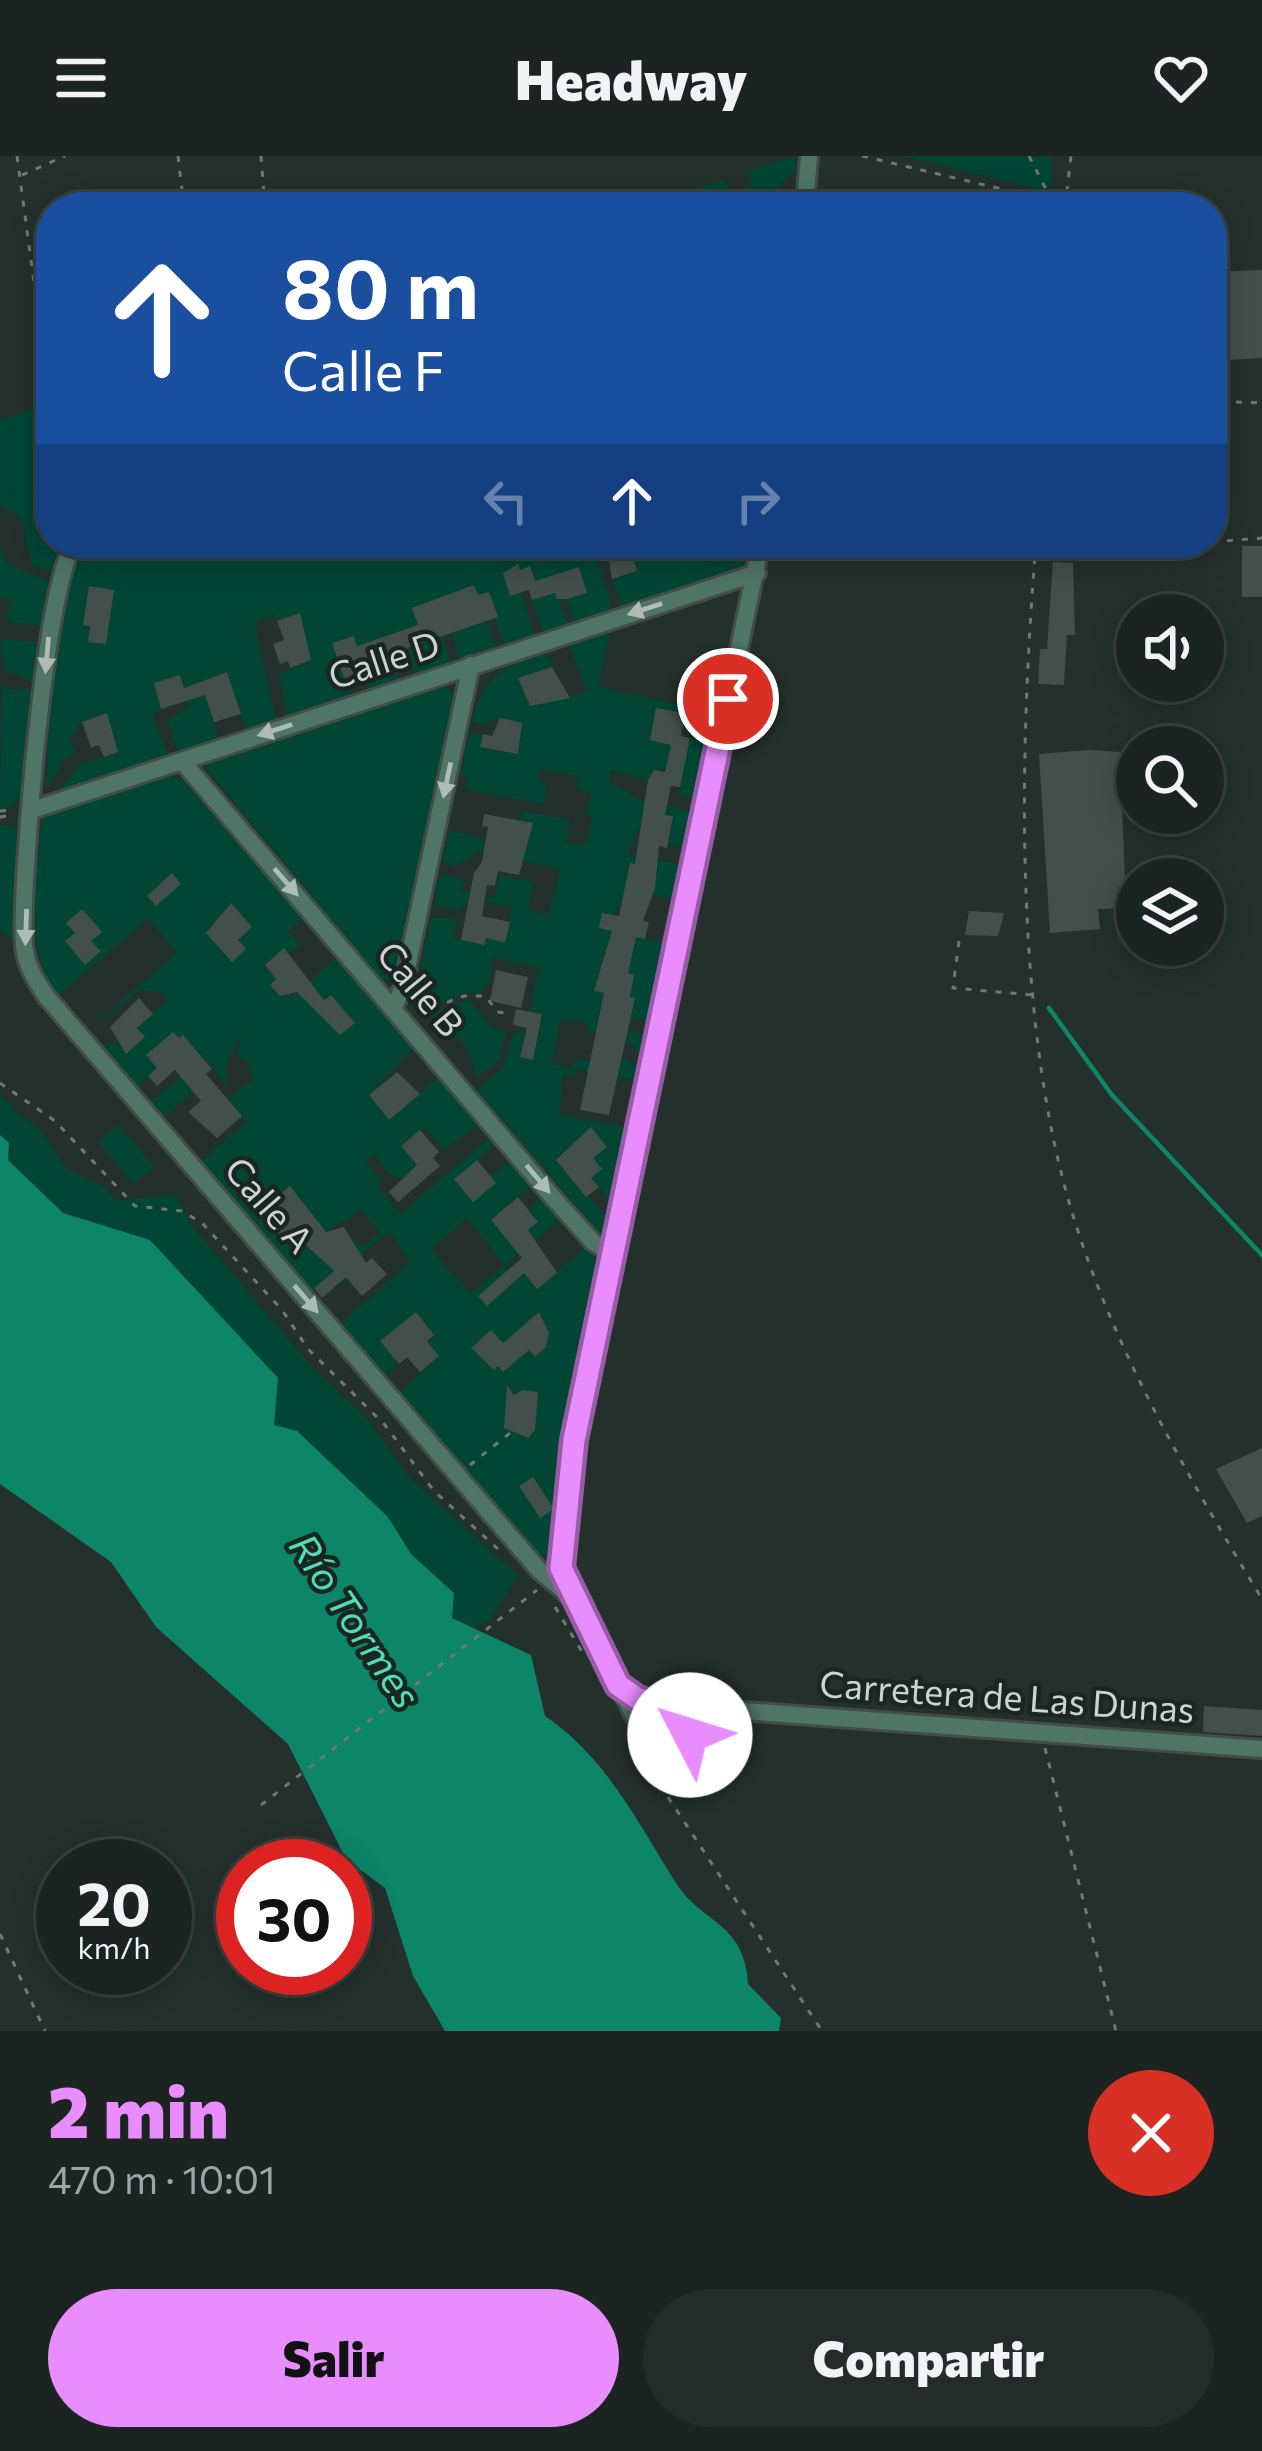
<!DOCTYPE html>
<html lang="es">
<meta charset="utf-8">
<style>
body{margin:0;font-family:Commissioner,sans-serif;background:#242c2a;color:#f1f3f6;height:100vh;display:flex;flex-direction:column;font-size:45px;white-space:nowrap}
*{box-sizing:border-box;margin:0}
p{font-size:39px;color:#a0a4a5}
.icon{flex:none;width:66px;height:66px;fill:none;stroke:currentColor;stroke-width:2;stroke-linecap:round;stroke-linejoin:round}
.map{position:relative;height:1875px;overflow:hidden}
.panel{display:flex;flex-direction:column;background:#1b2421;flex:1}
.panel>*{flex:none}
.hud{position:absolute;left:36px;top:36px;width:1191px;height:366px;border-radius:48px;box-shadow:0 6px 30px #0003,0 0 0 3px #39413f;background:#1a4fa0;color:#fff;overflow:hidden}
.controls{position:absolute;left:1116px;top:438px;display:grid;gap:24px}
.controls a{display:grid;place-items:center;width:108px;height:108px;border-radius:50%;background:#1b2421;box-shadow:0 6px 30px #0003,0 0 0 3px #39413f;font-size:60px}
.speed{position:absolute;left:36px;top:1683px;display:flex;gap:24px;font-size:60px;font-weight:700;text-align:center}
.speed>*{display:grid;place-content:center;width:156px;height:156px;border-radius:50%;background:#1b2421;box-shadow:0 6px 30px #0003,0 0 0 3px #39413f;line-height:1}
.speed small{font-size:30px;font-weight:400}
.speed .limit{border:18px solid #d22;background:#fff;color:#111}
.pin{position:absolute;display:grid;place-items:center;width:102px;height:102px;color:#fff;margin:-51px;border:6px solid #fff;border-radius:50%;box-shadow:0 3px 12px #0007}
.me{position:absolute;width:132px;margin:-66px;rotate:310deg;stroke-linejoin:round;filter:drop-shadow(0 0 9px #0008)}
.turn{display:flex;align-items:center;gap:42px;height:252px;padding:0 48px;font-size:54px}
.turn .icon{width:156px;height:156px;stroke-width:2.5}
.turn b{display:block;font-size:84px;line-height:102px}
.lanes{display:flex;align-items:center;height:114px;padding:0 48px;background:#0003;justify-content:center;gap:60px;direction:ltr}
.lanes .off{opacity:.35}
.round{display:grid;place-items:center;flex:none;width:126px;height:126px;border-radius:63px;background:#242c2a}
.overview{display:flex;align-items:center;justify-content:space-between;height:204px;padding:0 48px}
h1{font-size:72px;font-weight:800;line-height:90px;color:#e98dfe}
.action{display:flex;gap:24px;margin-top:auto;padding:24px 48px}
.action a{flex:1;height:138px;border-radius:72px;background:#e98dfe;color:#111;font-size:48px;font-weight:800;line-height:138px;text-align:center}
.action a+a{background:#242c2a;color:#f1f3f6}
header{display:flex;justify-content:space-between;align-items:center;height:156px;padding:0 48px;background:#1b2421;font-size:54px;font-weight:800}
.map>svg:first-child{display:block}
.green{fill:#014535;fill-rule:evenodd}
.water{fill:#0d8568}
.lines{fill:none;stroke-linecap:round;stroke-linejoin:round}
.stream{stroke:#0d8568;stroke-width:4.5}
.building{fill:#424f4a}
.minor-casing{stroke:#424d4a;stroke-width:22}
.path{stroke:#6f7875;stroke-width:3;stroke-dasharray:6 9;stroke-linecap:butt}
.minor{stroke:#4f7567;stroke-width:16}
.oneway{fill:#adbcb6}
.route-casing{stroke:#975ca5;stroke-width:30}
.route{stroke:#e98dfe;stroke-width:21}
.labels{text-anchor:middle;stroke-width:9;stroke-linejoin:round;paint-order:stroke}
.street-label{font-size:36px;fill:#ccd3d0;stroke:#1b2622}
.water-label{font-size:39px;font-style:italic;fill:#4fddb4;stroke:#1b2622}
</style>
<header><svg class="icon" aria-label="menu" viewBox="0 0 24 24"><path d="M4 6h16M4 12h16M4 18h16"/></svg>Headway<svg class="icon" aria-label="heart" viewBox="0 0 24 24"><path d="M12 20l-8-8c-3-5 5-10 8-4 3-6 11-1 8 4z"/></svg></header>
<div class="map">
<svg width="1262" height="1875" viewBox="0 0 1262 1875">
<rect width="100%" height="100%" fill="#24302c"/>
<g class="green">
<path d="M797,0L796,14L778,31L776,51H686L681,37L724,23L730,37L752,29L748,15Z"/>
<path d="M902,0H1052V28L1043,34Z"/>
<path d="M36,252L51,300L36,306L39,327L32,332L51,359V387H63L51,415L32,410L22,363L0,349V264Z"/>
<path d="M90,387H593L612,454L575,466L567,443L587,436L579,411L550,420L569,469L543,477L532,444L540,441L531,411L520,414L517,408L503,418L510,440L521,437L535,480L504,490L495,463L487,465L496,492L460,504L452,478L442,481L451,507L415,519L409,501L393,507L398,524L368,534L362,515L345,522L350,540L287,561L279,518L310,504L300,457L277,465L275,458L254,466L276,564L246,574L226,516L200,526L219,583L178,596L167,565L189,551L179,520L154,528L161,553L152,557L168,600L59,635L80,608L117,596L107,558L77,569L79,575L69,580L75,597L62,607L46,634C51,567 46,438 90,387Z"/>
<path d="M628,387H752L742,410L622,451L612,423L637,415Z"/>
<path d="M0,389L6,407L48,425L41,470L8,466L10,443L0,442Z"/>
<path d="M610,475L598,531L713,556L709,574L683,568L685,557L657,552L650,583L688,591L690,582L707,585L695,643L679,640L684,612L654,614L651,625L612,614L609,625L641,644L692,655L685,692L668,688L673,660L646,655L628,698L681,709L674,744L649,739L646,754L617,749L615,760L649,766L646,783L665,787L649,866L631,862L628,874L646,879L642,897L620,881L586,875L587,867L560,863L552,908L571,912L577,903L620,912L623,901L639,914L636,925L577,913L576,920L563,919L559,958L627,972L611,1047L599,1031L587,1041L608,1061L601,1079L477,934L502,913L514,877L526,874L520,901L533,903L542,859L530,856L539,812L493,802L489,827L478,838C453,833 438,859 412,851L431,762L457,763L453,782L484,789L486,783L505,786L512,751L472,742L458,754L434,750L440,717L464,725L462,735L494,742L500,719L533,726L528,754L549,759L560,713L478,695L455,711L443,704L449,675C475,678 491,689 520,694L533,668L520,665L522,655L570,664L566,686L585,690L592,660L586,658L591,637L576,633L579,620L540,613L538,626L547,628L543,648L465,633L467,621L461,616L469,578H483L481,591L517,598L521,583L500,562L484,569L472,566C482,520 503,510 546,496L552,511L520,526L530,550L587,536L569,489Z"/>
<path d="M0,483L39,486L35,527L4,513Z"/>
<path d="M445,530L455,539L397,822L384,827L204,610Z"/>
<path d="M2,532L34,535L23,638L10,652H0Z"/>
<path d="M170,619L182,623L302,762L288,775L300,789L289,798L284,793L265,809L276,823L270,829L279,840L287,834L292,840L337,802L414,892L369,939L390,963L439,921L479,967L444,994L424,971L401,990L417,1009L402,1023L387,1017L376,998L366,1005L379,1022L382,1019L378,1032L400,1058L490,981L496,987L477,1004L490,1020L510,1004L532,1029L491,1064L510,1088L538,1066L529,1054L542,1042L561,1063L511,1104L501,1125L479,1141L487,1150L507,1133L516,1107L537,1133L586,1092L595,1103L598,1122L563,1296L557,1390L548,1400L538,1398L399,1237L439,1200L427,1185L434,1178L416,1156L381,1185L399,1208L385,1220L341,1168L410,1106L390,1076L359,1099L353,1127L344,1124L338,1128L330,1119L312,1134L201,1005L247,966L228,944L252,924L249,907L237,900L242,877L226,911V931L206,903L183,923L193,936L163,961L151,946L191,913L178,912L157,930L148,921L138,931L100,888L117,887L127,897L145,882L137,872L167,843L164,837L140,834L88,873L177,797L151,766L147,763L59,839C20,795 38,724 41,670L48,660ZM361,1054L380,1076L363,1091L355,1083L328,1108L305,1090C326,1072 346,1066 361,1054ZM467,1062L505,1109L470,1138L431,1093Z"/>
<path d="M0,669L16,671L19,678L13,784L0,775Z"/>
<path d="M469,843L491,871L506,876L500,903L477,921L466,890L428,858Z"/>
<path d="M0,937L18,959L39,971L67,1013L105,1031L116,1045L175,1038L191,1069L311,1210L369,1265L410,1322L518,1420L489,1465L470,1472L451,1461L453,1437L411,1398L388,1361L274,1269L277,1222L150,1084L63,1057L8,1004L9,987L0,979Z"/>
<path d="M118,969L154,1011L133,1028L98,986Z"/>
</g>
<path class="water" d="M0,979L9,987L8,1004L63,1057L150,1084L278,1222L274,1269L297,1275L388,1361L411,1398L454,1437L452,1462L531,1499L545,1560C606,1601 638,1667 676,1727C701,1767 745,1766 748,1828L781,1862L779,1875H445L413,1820L385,1732L346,1703L288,1588L156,1471L111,1406L0,1328Z"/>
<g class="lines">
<path class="stream" d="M1049,852L1112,939L1262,1099"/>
</g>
<g class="building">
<path d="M1262,114V202L1229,204L1228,291H1212V116Z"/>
<path d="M628,387L637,415L612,423L607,393Z"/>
<rect x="1242" y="390" width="20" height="51"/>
<path d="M1053,406L1073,407L1075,479H1067L1064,529L1038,528L1040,493H1047Z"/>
<path d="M518,408L520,414L530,410L535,425L579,411L587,437L567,443H557L555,437L532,444L529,434L510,440L503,417Z"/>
<path d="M474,429L478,439L489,436L498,461L407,492L410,500L344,522L332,487L354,480L357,490L418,469L412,452Z"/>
<path d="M89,430L114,434L106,488L88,486L90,470L83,469Z"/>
<path d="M300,457L311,504L290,512L288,505L280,508L273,488L284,484L277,465Z"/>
<path d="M552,511L570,542L530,550L518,522Z"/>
<path d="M227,516L241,558L214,566L205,539L161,553L154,527L180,519L184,532Z"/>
<path d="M656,552L685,557L681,580L690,582L680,631L671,630L665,659L673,660L667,692L659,690L655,732L643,765L649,766L645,783L636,781L628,817L634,819L630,841L635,842L609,959L580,954L604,837L594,835L612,775L599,772L602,757L619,760L630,707L635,708L648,624L654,614L665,616L671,589L650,584Z"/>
<path d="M107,557L118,596L104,601L99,589L91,592L82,566Z"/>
<path d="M500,562L522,567L518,598L480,591L483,578L492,580Z"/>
<path d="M1089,594L1120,596L1126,752L1098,753L1100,773L1050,777L1039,598Z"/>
<path d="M484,658L533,667L519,719L498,715L495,730L487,729L482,760L510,766L505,787L486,782L484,789L461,784L474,717L482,706L488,671L482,670Z"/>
<path d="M172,717L181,728L156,750L147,740Z"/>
<path d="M231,747L252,771L238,784L246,793L232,806L206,777Z"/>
<path d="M82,753L102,776L91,785L101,795L85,809L65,785L75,777L66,767Z"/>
<path d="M969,755L1004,757L998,780L965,779Z"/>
<path d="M284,792L324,844L331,839L355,867L340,879L297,836L280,840L270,829L276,823L265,809Z"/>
<path d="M496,814L528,821L521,852L490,845Z"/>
<path d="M139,842L153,858L137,872L145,881L126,898L110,871Z"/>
<path d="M516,853L542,858L533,904L520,901L527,872L513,869Z"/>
<path d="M173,876L179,882L183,879L212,913L206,918L242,960L217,982L188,956L201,945L175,914L157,930L148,920L157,912L146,899Z"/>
<path d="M397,916L420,938L389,964L369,939Z"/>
<path d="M591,971L607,991L593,1002L602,1013L591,1022L599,1031L586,1041L556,1004Z"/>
<path d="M420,974L439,996L433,1002L440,1010L398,1046L389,1036L417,1009L401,990Z"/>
<path d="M477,1004L496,1027L473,1046L454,1023Z"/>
<path d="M290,1030L326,1076L344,1071L366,1107L372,1102L387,1118L362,1140L346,1121L322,1142L314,1132L334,1115L291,1075L282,1082L271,1069L267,1059L273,1054L268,1048Z"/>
<path d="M518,1041L538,1066L528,1074L557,1117L537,1133L524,1117L487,1150L478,1140L522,1102L491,1064Z"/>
<path d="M416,1156L434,1179L427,1185L439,1200L420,1216L407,1201L399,1208L380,1185Z"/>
<path d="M539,1156L549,1177L546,1191L535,1201L529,1194L503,1216L498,1210L494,1214L471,1192L491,1174L503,1187Z"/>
<path d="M507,1229L514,1239L523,1234L538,1236L535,1274L528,1282L504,1272Z"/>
<path d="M1262,1292V1360L1247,1367L1216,1313Z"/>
<path d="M533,1321L554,1353L540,1362L519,1330Z"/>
<path d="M1204,1550L1262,1554V1580L1203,1576Z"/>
</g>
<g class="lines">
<defs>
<g id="minor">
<path d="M805,51L809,0"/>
<path d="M75,387C45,424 20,732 24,789C26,810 35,823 46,840L539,1414L571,1441"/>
<path d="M182,605L556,1045L593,1086L612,1098"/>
<path d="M32,654L757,417"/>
<path d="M393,853L403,831L471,509"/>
<circle cx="667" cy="1573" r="24"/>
<path d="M675,1550L1262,1593"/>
<path d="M643,1578L561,1412L574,1284L761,387"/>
<path d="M690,1579L740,1557"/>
</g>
</defs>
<use href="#minor" class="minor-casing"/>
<g class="path">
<path d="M17,0L39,164"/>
<path d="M178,0L184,51"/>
<path d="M261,0L265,51"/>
<path d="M862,0L1065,48"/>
<path d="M1029,0L1050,41"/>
<path d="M22,19L65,0"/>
<path d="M1065,51L1071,0"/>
<path d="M1236,246L1262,247"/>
<path d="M1212,386L1262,382"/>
<path d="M1036,387C1020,581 1014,834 1063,1024C1102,1174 1182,1311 1262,1443"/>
<path d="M1037,401L1202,387"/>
<path d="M0,655L11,654"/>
<path d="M0,661L13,659"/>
<path d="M959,785L953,832L1033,839"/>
<path d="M419,857L464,840H486L497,856L512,858"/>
<path d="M0,927L55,965L135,1050L182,1055L202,1067L282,1154L308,1193L385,1269L434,1335L498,1393"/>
<path d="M470,1309L510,1277"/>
<path d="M555,1451L584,1499"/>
<path d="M635,1591L822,1875"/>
<path d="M1045,1592L1116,1875"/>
<path d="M261,1649L537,1434"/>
<path d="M0,1778L45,1875"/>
</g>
<use href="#minor" class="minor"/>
</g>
<defs><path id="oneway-solid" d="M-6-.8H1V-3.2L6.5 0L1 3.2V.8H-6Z" transform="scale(3)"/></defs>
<g class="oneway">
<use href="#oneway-solid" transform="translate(645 453) rotate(162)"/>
<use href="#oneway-solid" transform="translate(47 499) rotate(95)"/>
<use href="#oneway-solid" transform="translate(275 574) rotate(162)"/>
<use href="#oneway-solid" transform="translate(447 624) rotate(102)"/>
<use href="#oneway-solid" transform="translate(286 726) rotate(49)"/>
<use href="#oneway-solid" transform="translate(26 771) rotate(92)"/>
<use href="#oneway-solid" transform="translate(538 1023) rotate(50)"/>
<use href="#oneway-solid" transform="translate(306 1143) rotate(49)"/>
</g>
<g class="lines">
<defs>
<path id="route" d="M690,1579L682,1554L638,1543L618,1529L561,1412L574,1284L728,543"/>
</defs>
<use href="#route" class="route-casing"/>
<use href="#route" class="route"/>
</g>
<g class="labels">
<g class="street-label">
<text transform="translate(384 504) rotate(-18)" y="13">Calle D</text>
<text transform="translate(420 833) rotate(50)" y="13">Calle B</text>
<text transform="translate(269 1049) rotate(49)" y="13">Calle A</text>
<text transform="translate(1007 1541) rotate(4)" y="13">Carretera de Las Dunas</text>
</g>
<g class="water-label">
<text transform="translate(355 1465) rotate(56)" y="14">Río Tormes</text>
</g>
</g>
</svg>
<div class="controls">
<a><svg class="icon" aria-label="sound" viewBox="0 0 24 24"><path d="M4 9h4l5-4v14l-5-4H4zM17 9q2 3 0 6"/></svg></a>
<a><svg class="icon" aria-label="search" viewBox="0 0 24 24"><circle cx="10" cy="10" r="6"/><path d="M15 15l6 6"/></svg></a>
<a><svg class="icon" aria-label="layers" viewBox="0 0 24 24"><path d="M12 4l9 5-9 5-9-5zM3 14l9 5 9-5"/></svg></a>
</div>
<div class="speed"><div>20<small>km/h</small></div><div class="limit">30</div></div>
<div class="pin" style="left:728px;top:543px;background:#d93025"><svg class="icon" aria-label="arrive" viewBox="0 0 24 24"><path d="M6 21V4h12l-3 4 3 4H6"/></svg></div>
<svg class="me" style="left:690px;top:1579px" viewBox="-20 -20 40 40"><circle r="19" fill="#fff"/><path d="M0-13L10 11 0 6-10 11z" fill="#e98dfe"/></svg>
<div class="hud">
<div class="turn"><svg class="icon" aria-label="ahead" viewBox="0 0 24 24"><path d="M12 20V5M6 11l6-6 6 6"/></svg><div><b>80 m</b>Calle F</div></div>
<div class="lanes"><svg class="icon off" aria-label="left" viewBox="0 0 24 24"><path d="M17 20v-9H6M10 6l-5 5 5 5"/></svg><svg class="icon" aria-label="ahead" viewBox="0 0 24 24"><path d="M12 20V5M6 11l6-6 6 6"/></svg><svg class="icon off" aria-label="right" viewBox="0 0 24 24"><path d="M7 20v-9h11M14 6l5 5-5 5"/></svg></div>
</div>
</div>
<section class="panel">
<div class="overview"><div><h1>2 min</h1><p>470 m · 10:01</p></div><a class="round" style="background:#d93025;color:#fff"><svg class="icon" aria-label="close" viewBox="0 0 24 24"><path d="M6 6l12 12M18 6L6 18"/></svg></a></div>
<div class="action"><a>Salir</a><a>Compartir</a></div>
</section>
